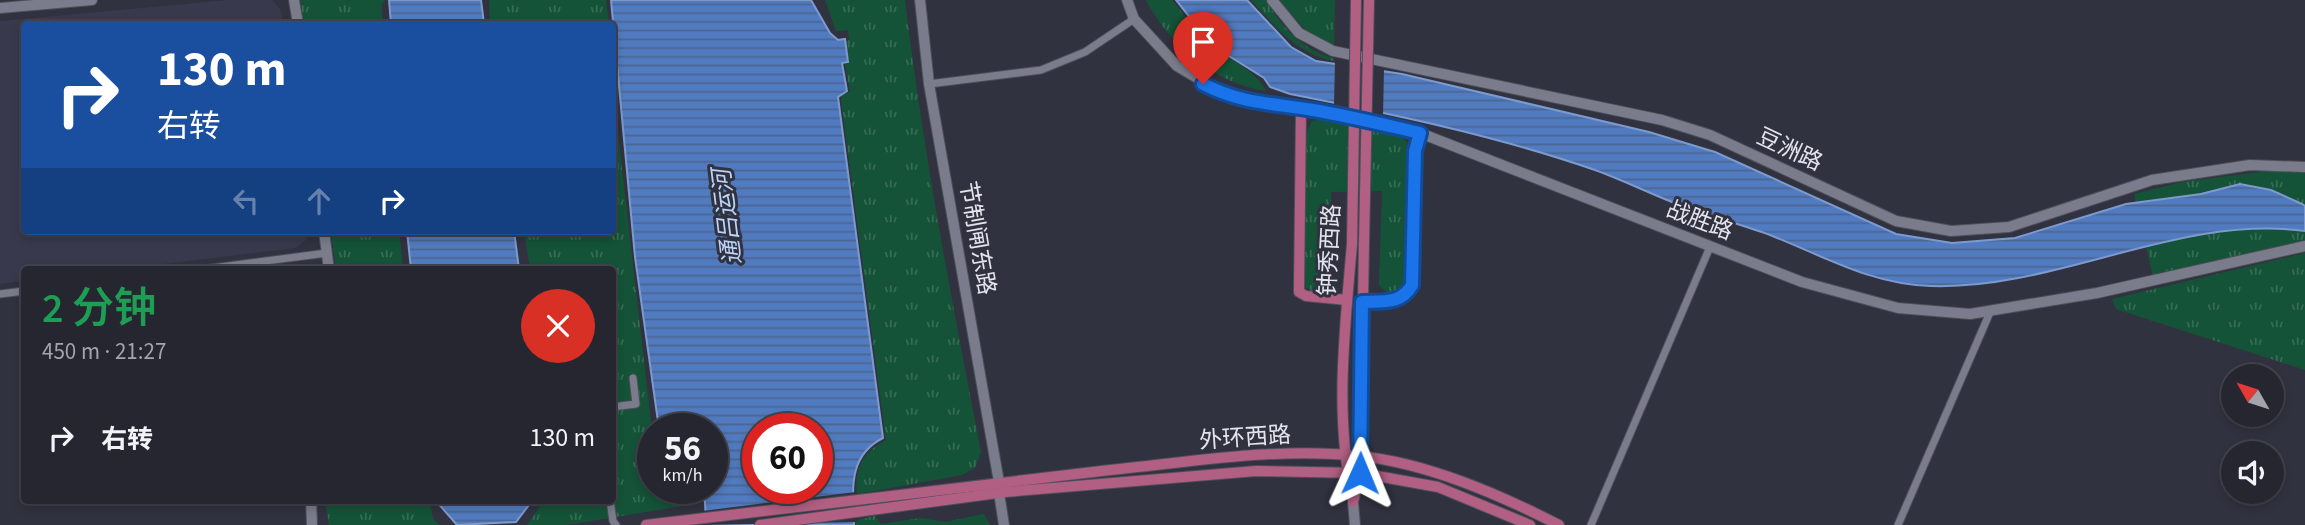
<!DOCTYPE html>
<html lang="zh">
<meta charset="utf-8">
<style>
body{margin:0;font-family:"Source Sans 3","Noto Sans SC",sans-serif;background:#31323b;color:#f1f3f6;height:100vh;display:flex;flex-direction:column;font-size:26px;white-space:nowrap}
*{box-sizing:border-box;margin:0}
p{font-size:23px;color:#a3a5aa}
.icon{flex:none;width:38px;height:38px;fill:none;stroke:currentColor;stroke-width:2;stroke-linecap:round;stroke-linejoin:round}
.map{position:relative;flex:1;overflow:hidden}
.side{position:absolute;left:21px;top:266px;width:595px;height:238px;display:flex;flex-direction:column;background:#25262f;border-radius:7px;box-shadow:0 4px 10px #0003,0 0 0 2px #42434b}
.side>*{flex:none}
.hud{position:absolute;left:21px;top:21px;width:595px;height:214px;border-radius:7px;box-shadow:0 4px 10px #0003,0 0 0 2px #42434b;background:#1a4fa0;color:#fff;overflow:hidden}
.needle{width:46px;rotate:309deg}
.controls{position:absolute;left:2221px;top:364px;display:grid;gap:14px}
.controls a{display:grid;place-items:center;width:63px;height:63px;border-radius:50%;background:#25262f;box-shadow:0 4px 10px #0003,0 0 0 2px #42434b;font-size:35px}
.speed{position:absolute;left:637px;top:413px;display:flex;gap:14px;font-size:35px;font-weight:700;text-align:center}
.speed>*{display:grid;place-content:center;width:91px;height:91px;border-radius:50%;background:#25262f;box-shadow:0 4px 10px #0003,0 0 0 2px #42434b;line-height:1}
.speed small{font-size:18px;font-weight:400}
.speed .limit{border:10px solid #d22;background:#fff;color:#111}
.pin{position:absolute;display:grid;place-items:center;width:60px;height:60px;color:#fff;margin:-72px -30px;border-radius:50% 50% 50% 0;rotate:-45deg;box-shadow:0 0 7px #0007}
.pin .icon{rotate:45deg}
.me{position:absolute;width:77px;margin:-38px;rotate:1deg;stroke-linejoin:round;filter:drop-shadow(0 0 5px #0008)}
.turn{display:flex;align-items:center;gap:24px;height:147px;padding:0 21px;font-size:32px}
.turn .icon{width:91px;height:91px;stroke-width:2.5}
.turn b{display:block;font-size:49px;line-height:60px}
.lanes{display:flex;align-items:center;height:66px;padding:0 21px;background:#0003;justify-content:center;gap:35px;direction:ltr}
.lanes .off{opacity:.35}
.round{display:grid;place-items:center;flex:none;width:74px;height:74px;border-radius:37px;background:#31323b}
.summary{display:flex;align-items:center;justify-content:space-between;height:119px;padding:0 21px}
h1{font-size:42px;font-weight:600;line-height:52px;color:#1e9e55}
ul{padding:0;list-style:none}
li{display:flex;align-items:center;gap:21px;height:105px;padding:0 21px}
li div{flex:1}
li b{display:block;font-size:26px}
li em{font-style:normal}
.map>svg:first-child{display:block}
.built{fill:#38394c}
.grass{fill:url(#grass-tufts)}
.water{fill:url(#water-rules);stroke:#7d9ace;stroke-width:2;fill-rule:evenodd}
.pier{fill:#31323f}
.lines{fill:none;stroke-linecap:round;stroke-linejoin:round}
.street-casing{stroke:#4e4e5a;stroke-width:9}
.secondary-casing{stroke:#4e4e5a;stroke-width:12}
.primary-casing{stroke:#4e4e5a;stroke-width:12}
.street{stroke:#7a7c8b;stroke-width:7}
.secondary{stroke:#7a7c8b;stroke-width:10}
.primary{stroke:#b15f82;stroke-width:10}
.primary-bridge-casing{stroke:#4e4e5a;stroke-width:12;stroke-linecap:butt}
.primary-bridge{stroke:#b15f82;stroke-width:10}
.route-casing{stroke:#114b97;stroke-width:18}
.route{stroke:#1a73e8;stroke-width:12}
.labels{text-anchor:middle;stroke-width:6;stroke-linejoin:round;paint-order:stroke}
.street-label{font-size:23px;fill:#e3e4ed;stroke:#31323f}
.water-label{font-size:24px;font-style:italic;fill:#bdd4fa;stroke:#31323f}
</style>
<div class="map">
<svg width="2305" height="525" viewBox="0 0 2305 525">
<defs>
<pattern id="grass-tufts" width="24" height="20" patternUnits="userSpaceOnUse" patternTransform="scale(1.75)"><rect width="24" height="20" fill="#145337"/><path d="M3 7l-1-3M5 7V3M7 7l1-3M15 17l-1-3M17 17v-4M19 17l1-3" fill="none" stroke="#366c54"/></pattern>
<pattern id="water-rules" width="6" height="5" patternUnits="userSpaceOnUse" patternTransform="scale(1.75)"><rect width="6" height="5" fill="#517bc0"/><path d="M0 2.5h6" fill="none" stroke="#4c6590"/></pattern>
</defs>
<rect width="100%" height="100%" fill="#31323f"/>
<path class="built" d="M228,0H272L280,9L283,24H24V231H310L306,240L296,248L121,269L24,270V281L0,284V21Z"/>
<g class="grass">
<path d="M301,0H385L381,6L383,24H303Z"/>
<path d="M489,0H606L609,24H490Z"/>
<path d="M825,0H905C923,152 952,302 981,452L975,468L962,475L857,494C854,468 864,451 886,440L841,100L842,95L850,92L845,64L849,63L846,41L849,40L848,30L836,31Z"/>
<path d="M1146,0H1172C1185,16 1196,32 1212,45C1228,59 1258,72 1266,91C1214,83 1170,46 1146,0Z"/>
<path d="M1251,0H1266C1282,28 1302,50 1334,58V61C1296,53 1277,28 1251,0Z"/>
<path d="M1279,0H1335L1334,46L1310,35Z"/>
<path d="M613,90L653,439V488H688L695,504L566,525H527L544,501L612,500V270L530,269L524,231H612Z"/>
<path d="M1328,117L1399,133L1407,142L1406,282L1400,292L1388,294L1379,285L1382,191L1331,192V285L1326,292L1316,294L1304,286L1305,136L1312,121Z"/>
<path d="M2267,171H2305V240L2153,277L2134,194L2182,182Z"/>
<path d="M331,231H399L403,269H336Z"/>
<path d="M2305,253V370L2116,309L2112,299Z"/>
<path d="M325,501H430L433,519L440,525H329Z"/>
<path d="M984,514L990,525H856L855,520L875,516L881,524L921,518L945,522Z"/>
</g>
<g class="water">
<path d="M389,0H481L484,24H391Z"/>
<path d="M611,0H811L830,33L838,40L845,39L848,62L842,63L847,91L838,97L883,438C847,456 853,491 854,525H706L705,502L698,488H712V429H659L635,257ZM758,429H817V488H758Z"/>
<path d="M1176,0H1247L1291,47L1316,61L1402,74L1649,132L1715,152L1896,234L1952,243L2015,238L2126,204L2201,194L2240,184L2271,190L2302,204L2305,206V231C2178,214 2058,290 1931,286C1873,285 1823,256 1770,235C1743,225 1713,217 1685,207C1654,196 1624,180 1592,169C1493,135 1392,114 1290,94L1270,87L1264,78L1229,56L1199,29Z"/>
<path d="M407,231H514L519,269H411Z"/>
<path d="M436,501H532L516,522L457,525Z"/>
</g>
<g class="pier">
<path d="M1335,61L1384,68L1383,116L1334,106Z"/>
<path d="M856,492L858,522L703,525L702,511Z"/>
</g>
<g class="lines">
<defs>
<g id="street">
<path d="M929,84L1041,70L1085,52L1134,19"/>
<path d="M197,270L327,253"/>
<path d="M0,294L24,291"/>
<path d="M612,407L636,404L633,378"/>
<path d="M610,500L613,521L616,525"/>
<path d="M1591,525L1710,247"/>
<path d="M1898,525L1991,310"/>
</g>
<g id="secondary">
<path d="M294,0L298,24"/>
<path d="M920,0L929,84L999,482"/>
<path d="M1127,0L1134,19L1177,66L1229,97L1256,104L1318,111L1420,133L1802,282L1898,308L1970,314L2097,293L2305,246"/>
<path d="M1272,0L1299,33L1333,51L1662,120L1710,135L1896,221L1951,231L2009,227L2152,180L2250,165L2305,167"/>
<path d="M0,8L92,0"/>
<path d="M324,231L329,270"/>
<path d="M999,493L1004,525"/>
<path d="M311,500L312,525"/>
<path d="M1353,502L1355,525"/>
</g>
<g id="primary">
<path d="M1301,108L1299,292L1306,296L1347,300"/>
<path d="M1352,244C1345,327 1334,417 1353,499"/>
<path d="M1362,302C1382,301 1400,305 1412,285L1415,151L1420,133"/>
<path d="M1358,478L1360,473L1438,487L1530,525"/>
<path d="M1353,502L1360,473L1364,243"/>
<path d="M646,525C801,507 956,487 1110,470C1192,462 1277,447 1359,456C1427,463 1498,494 1559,525"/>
<path d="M760,525L1005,492L1256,471L1360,473"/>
</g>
</defs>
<use href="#street" class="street-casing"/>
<use href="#secondary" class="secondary-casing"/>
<use href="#primary" class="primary-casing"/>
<use href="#street" class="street"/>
<use href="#secondary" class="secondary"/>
<use href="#primary" class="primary"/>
<defs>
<g id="primary-bridge">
<path d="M1364,243L1369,0"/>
<path d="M1352,244L1356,0"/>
</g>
</defs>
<use href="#primary-bridge" class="primary-bridge-casing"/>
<use href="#primary-bridge" class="primary-bridge"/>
</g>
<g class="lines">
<defs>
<path id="route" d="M1203,84C1242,104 1271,103 1313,110C1349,116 1385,125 1420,133L1415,151L1412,285C1401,305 1382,301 1362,302L1360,473"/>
</defs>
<use href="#route" class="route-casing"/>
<use href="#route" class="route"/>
</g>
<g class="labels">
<g class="street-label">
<text transform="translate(1790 149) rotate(25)" y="8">豆洲路</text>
<text transform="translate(1700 220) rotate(21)" y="8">战胜路</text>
<text transform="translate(978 238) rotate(80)" y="8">节制闸东路</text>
<text transform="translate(1329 250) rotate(-87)" y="8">钟秀西路</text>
<text transform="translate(1245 437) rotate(-4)" y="8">外环西路</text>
</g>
<g class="water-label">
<text transform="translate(727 217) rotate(-97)" y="8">通吕运河</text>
</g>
</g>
</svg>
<div class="controls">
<a><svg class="needle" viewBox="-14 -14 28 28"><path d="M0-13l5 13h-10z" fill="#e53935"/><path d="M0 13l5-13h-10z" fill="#a3a5aa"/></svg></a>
<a><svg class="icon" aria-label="sound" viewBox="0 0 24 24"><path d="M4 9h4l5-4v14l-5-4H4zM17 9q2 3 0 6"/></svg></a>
</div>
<div class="speed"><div>56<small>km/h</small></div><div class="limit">60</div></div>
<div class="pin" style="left:1203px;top:84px;background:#d93025"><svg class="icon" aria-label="arrive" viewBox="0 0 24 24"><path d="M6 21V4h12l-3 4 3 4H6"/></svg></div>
<svg class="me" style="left:1360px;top:473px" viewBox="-20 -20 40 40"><path d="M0-17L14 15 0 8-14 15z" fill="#1a73e8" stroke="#fff" stroke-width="4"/></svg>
<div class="hud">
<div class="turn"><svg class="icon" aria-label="right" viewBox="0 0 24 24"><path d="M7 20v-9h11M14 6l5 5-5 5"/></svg><div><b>130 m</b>右转</div></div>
<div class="lanes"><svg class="icon off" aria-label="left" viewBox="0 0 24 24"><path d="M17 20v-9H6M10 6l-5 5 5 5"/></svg><svg class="icon off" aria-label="ahead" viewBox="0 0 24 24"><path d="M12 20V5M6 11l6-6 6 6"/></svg><svg class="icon" aria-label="right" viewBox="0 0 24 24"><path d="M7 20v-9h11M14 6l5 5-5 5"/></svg></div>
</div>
<section class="side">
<div class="summary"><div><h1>2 分钟</h1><p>450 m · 21:27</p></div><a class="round" style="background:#d93025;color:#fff"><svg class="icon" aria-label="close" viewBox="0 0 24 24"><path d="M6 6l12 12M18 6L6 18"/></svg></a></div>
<ul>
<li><svg class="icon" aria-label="right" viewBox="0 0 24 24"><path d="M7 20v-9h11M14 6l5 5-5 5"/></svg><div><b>右转</b></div><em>130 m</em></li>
</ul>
</section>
</div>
